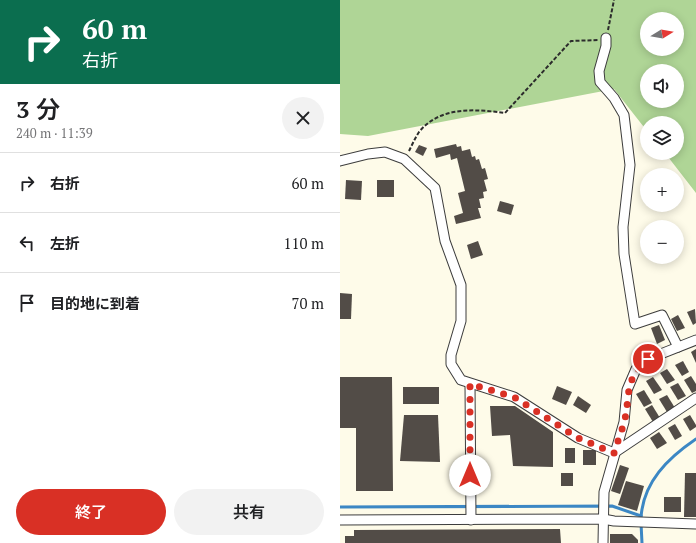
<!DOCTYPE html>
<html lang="ja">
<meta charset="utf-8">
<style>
body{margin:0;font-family:"PT Serif","Noto Sans JP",serif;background:#f2f2f2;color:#202124;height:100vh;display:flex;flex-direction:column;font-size:15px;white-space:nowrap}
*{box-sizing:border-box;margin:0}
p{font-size:13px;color:#757577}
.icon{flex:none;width:22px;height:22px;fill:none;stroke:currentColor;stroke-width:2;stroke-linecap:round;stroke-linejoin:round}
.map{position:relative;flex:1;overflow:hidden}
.sheet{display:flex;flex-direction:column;background:#fff;width:340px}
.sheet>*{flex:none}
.banner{background:#0b6e4f;color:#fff;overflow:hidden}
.needle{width:26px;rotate:79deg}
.tools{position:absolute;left:300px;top:12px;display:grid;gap:8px}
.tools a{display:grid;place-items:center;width:44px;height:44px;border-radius:50%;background:#fff;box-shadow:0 2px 10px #0003;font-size:20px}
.pin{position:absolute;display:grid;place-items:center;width:34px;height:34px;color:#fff;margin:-17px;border:2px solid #fff;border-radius:50%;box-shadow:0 1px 4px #0007}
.me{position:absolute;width:44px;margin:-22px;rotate:0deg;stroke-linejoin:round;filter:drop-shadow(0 0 3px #0008)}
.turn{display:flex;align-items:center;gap:14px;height:84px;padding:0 16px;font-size:18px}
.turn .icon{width:52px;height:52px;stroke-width:2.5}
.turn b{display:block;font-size:28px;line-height:34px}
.round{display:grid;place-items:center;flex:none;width:42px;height:42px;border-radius:21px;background:#f2f2f2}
.headline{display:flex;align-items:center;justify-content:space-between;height:68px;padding:0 16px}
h1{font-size:24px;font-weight:600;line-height:30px}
.cta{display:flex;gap:8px;margin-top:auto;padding:8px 16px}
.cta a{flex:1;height:46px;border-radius:24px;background:#d93025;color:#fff;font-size:16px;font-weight:600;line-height:46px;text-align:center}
.cta a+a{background:#f2f2f2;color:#202124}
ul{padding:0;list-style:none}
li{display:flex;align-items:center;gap:12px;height:60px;padding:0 16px;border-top:1px solid #e0e0e0}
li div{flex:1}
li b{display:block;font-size:15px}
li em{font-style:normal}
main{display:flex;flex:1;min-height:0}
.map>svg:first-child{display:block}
.forest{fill:#afd596;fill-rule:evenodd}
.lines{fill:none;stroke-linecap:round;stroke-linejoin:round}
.stream{stroke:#3c87c4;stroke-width:3}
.building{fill:#524c47}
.minor-casing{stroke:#3d3d3d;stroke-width:11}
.path{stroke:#2c2c2c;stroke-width:2;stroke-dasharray:4 2;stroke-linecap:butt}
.minor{stroke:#fff;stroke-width:9}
.route{stroke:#d93025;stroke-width:7;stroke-dasharray:0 12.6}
</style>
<main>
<section class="sheet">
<div class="banner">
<div class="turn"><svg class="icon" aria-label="right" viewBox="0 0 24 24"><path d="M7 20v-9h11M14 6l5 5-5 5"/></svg><div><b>60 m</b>右折</div></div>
</div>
<div class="headline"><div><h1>3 分</h1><p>240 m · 11:39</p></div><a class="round"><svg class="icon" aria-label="close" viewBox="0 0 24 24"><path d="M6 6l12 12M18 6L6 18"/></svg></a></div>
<ul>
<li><svg class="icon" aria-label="right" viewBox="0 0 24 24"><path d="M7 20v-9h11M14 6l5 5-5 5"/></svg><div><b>右折</b></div><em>60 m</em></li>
<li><svg class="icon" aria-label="left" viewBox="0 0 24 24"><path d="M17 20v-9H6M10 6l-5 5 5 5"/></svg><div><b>左折</b></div><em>110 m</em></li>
<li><svg class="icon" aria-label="arrive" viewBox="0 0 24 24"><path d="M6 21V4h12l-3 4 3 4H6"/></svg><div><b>目的地に到着</b></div><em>70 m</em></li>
</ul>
<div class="cta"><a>終了</a><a>共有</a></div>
</section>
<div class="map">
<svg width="356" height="543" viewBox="0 0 356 543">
<rect width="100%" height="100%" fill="#fefbe9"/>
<path class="forest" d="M0,0H356V193L325,153H337V123H307V131L274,89L28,136L0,134ZM307,19H337V49H307ZM307,71H337V101H307Z"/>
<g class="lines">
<g class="stream">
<path d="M0,507L272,506L301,516"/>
<path d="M301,518C303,482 328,458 356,439"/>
<path d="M301,523L302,543"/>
</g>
</g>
<g class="building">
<path d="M116,144L117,147L121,146L122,151L130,149L132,157L135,156L136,160L139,159L142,169L145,168L148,179L144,180L147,191L143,192L144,198L139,199L141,208H138L141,218L116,224L114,216L123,213L118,193L125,191L117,158L111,160L110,154L96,158L94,149Z"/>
<path d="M79,145L87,148L83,156L75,152Z"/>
<path d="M6,180L22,181L21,200L5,199Z"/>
<rect x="37" y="180" width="17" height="17"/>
<path d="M160,201L174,205L171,215L157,211Z"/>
<path d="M138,241L143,255L131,259L127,245Z"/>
<path d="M0,293L12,294L11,319H0Z"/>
<path d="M355,309L356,323L353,325L347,312Z"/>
<path d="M338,315L345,328L337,331L331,319Z"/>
<path d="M319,325L325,340L317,344L311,328Z"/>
<path d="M356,349V363L351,352Z"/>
<path d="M343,361L349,372L342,376L335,365Z"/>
<path d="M327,369L335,380L327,384L320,373Z"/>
<path d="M351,376L356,384V391L352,393L344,380Z"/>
<path d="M0,377H52L53,491H16V428H0Z"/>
<path d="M313,377L322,390L314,394L306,381Z"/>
<path d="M338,383L346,396L338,400L330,387Z"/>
<path d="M217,386L232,392L226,405L212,399Z"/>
<rect x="63" y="387" width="36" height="17"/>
<path d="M304,390L312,403L304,407L296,394Z"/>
<path d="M327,395L335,408L327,412L319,399Z"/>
<path d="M238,396L251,405L246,413L233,405Z"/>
<path d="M312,405L320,418L313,422L305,409Z"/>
<path d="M150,406H175L213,432V467L173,466L170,435L152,436Z"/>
<path d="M64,415H98L100,462L60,461Z"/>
<path d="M350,415L356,425V427L350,431L343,419Z"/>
<path d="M335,424L342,436L335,440L328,428Z"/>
<path d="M319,432L327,443L317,449L310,438Z"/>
<rect x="225" y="448" width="10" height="15"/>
<rect x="243" y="450" width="13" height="15"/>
<path d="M280,465L289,468L280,494L271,491Z"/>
<rect x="221" y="473" width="12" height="13"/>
<path d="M345,473H356V517H344Z"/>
<path d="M286,481L304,486L297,511L278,505Z"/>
<rect x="324" y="497" width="17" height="15"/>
<path d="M220,529L221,543H5V536H14V530Z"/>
<path d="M270,534H292L298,540V543H270Z"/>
</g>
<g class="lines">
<defs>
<g id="minor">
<path d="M266,38V46L259,71L260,82L274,98L284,115L290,165L283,227L284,254L295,324L322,315L338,347"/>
<path d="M0,161L28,154L45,152L64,159L95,188L105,241L121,285V321L111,355V364L121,380L174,397L238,438L274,453"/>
<path d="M130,384L131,520"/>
<path d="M274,453L356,398"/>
<path d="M0,520L263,519L274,521L356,524"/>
<path d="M263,543L264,492L284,422L287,390L296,369L308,359L356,340"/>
</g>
</defs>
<use href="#minor" class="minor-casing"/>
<g class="path">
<path d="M268,30L274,0"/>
<path d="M69,151C72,145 75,138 79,132C100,106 135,109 165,113L231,41L258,40"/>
</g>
<use href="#minor" class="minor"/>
</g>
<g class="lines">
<path class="route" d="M130,475V384L174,397L238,438L274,453C277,443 281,433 284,423C291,395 283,381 308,359"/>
</g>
</svg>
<div class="tools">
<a><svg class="needle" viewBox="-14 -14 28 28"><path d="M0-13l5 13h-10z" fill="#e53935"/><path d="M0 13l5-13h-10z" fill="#757577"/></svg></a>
<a><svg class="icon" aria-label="sound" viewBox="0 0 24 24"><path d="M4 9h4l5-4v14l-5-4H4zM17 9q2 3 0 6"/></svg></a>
<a><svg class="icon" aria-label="layers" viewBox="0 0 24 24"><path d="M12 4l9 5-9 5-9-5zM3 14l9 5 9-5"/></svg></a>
<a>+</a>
<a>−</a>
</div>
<div class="pin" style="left:308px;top:359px;background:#d93025"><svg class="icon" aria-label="arrive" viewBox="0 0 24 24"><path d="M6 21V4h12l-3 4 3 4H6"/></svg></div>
<svg class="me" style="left:130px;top:475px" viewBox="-20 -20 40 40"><circle r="19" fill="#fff"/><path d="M0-13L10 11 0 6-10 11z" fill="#d93025"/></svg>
</div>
</main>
